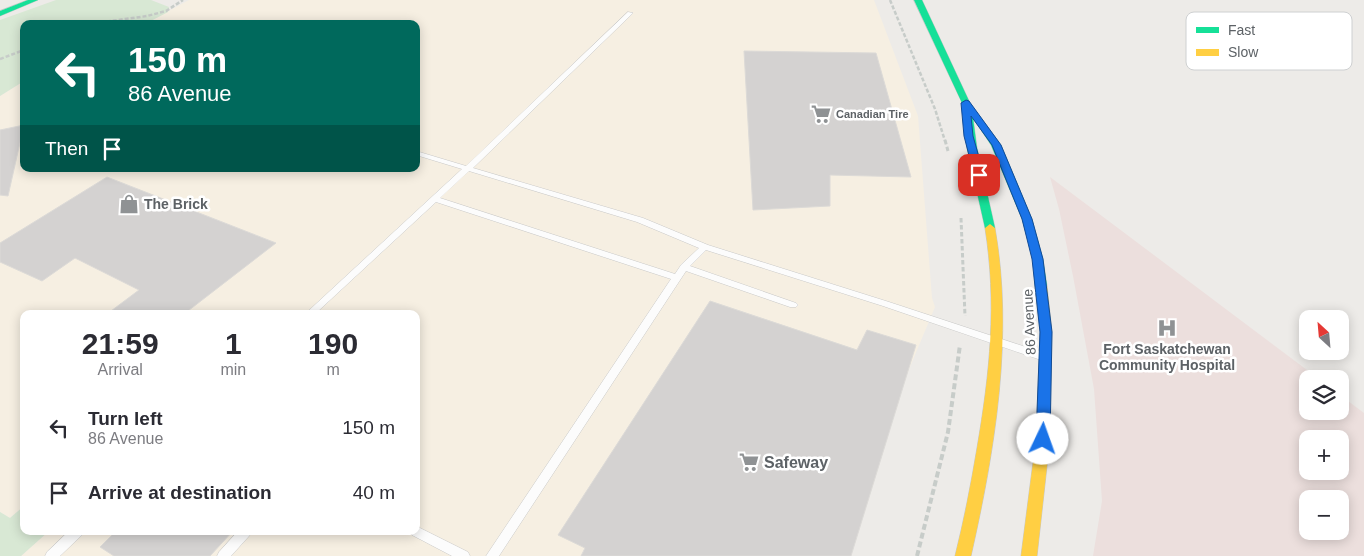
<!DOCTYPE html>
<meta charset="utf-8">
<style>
body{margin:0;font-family:Helvetica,sans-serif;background:#f7f7f7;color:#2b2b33;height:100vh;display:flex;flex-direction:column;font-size:19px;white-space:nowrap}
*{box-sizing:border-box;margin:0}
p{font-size:16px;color:#7c7c81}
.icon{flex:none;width:28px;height:28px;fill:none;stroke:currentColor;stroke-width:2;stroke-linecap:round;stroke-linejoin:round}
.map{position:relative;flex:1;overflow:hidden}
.sheet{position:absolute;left:20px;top:310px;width:400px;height:225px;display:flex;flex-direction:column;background:#fff;border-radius:10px;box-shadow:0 2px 12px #0003}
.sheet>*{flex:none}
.guide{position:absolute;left:20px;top:20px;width:400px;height:152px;border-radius:10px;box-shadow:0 2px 12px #0003;background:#00695c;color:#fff;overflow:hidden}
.needle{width:32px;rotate:334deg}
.tools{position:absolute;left:1299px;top:310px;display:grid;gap:10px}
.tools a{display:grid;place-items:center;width:50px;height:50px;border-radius:10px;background:#fff;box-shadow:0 2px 12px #0003;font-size:25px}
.pin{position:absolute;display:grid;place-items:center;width:42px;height:42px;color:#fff;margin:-21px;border-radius:10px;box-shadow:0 2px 8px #0006}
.me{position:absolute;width:55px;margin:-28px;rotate:3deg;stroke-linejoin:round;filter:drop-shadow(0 0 4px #0008)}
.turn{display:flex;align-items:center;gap:18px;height:105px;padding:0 25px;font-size:22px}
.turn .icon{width:65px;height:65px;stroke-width:2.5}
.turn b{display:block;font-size:35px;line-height:42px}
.then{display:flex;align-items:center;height:48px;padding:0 25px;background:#0003;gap:10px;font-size:19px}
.eta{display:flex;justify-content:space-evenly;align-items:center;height:85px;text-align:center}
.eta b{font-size:30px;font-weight:700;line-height:35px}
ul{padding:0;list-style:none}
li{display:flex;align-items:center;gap:15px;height:65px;padding:0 25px}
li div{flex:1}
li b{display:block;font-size:19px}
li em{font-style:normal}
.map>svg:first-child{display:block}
.commercial{fill:#f6efe2}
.medical{fill:#ecdfdd;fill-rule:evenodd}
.green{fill:#d8e8d4}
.building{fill:#d4d2d1;stroke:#dcdad7}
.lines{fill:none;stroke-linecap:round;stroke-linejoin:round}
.lane-casing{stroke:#c9c9c8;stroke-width:1}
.fast-casing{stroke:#c7c8c7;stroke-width:1}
.slow-casing{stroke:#c7c8c7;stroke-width:1}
.path-far2{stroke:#c7ccc9;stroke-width:2.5;stroke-dasharray:4 2;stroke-linecap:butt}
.path-far1{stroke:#c7ccc9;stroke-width:3;stroke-dasharray:4.5 2.5;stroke-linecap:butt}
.path{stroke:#c7ccc9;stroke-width:4;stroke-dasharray:6 3;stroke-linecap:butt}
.lane{fill:#fcfcfc;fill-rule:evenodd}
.fast{fill:#16e098;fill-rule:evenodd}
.slow{fill:#ffcf43;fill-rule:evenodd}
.route{fill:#1a73e8;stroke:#114b97}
.labels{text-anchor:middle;stroke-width:5;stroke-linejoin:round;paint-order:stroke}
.far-poi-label{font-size:11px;font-weight:bold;fill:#5d6266;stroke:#fff;text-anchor:start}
.poi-label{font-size:14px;font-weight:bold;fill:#5d6266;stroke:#fff;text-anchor:start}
.street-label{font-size:14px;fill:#5d6266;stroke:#fff}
.near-poi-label{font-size:16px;font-weight:bold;fill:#5d6266;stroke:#fff;text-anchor:start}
.key{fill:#fff;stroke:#ced0d1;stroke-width:1}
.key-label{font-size:14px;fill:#5d6266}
</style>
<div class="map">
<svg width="1364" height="556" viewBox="0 0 1364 556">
<rect width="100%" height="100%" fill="#edebe8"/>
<path class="commercial" d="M189,0H874L918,116L932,298L935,307L831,556H21L49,531H416V314H24V506L10,518L0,512V96L24,81V169H416V24H145Z"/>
<path class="medical" d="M1050,177L1319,379H1308V411H1340V395L1364,413V556H1093L1102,501L1094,389L1073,276L1059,209ZM1308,439H1340V471H1308ZM1308,499H1340V531H1308Z"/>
<g class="green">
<path d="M56,0H151L169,7L168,12L145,24H24V81L0,96V20Z"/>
<path d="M24,506V531H49L21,556H0V512L10,518Z"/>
</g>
<g class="building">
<path d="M744,51L876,53L911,177L830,175V206L753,210Z"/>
<path d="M24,125L8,196L0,195V130Z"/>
<path d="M107,177L276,243L184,314H107L139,290L75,258L42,281L0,262V243Z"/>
<path d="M710,301L857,350L867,330L916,345L851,556H581L585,548L558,535Z"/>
<path d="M116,531H233L210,556H114L100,547Z"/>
</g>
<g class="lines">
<defs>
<g id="lane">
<path d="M628,12L633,13L473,168L643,218L708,245L889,302L1044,353L1046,356L1044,359L1041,360L883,306L706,250L690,266L796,303L798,305L796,307H790L686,271L499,556H486L671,279L436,202L315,314H305L462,169L416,155V151L466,166ZM469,171L637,222L699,248L681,265L675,274L440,198Z"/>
<path d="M416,526L468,552L470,556H452L412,535L410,531H416Z"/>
<path d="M69,531H84L82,535L60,556H45L47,552Z"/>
<path d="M238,531H252L250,535L231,556H217L219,552Z"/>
</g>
<g id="fast">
<path d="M28,0H38L0,16V11Z"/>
<path d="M914,0H922L970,103L1001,145L1032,219L1043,259L1047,286L1045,289H1037L1035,286L1033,259L1022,219L991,145L973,118L977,148L995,228L990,232L985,228L967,148L962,103Z"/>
</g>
<g id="slow">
<path d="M990,224L995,228C1014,336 995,450 971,556H955C964,520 971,484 977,448C990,372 997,304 985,228Z"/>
<path d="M1041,282L1047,286L1052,332L1050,439L1037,556H1021L1036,439L1040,332L1035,286Z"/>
</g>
</defs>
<use href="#lane" class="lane-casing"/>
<use href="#fast" class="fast-casing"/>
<use href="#slow" class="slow-casing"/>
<g class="path-far2">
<path d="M890,0L935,109L945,141"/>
<path d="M89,24L147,16L166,11L183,0"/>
<path d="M0,59L24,50"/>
</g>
<g class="path-far1">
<path d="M945,140L948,151"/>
<path d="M961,218L965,316"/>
</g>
<path class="path" d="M917,556L948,432L960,345"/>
<use href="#lane" class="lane"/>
<use href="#fast" class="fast"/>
<use href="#slow" class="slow"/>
</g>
<path class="route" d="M966,100L969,101L1001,145L1032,219L1043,259L1052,332L1050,439L1048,443L1043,445L1038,443L1036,439L1040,332L1032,259L1022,219L992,145L971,116L973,136L984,175L979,178L974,175L964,136L961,103Z"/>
<defs>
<symbol id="supermarket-bare" viewBox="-9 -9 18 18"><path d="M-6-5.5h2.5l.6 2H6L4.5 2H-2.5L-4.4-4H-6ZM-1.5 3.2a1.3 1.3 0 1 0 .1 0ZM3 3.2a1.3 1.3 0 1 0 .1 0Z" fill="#8f9294" stroke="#fff" stroke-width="2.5" paint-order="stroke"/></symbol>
<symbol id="shop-bare" viewBox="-9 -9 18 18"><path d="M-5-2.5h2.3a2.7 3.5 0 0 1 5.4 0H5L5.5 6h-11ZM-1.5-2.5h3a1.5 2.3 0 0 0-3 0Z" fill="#8f9294" stroke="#fff" stroke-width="2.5" paint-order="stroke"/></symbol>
<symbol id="hospital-bare" viewBox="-9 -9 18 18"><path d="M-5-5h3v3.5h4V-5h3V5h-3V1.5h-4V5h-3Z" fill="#8f9294" stroke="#fff" stroke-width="2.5" paint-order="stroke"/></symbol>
</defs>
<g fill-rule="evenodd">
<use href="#supermarket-bare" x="807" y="100" width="28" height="28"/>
<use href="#shop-bare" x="115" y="190" width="28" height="28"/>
<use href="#hospital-bare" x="1153" y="314" width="28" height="28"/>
<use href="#supermarket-bare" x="735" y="448" width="28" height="28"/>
</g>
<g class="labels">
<g class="far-poi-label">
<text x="836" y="118">Canadian Tire</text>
</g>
<g class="poi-label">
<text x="144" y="209">The Brick</text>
<text x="1167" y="354" text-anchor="middle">Fort Saskatchewan<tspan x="1167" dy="16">Community Hospital</tspan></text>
</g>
<g class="street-label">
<text transform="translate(1029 322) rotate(-93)" y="5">86 Avenue</text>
</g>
<g class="near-poi-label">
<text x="764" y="468">Safeway</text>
</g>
</g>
<rect x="1186" y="12" width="166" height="58" rx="8" class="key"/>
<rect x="1196" y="27" width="23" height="6" fill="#16e098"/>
<rect x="1196" y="49" width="23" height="7" fill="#ffcf43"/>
<g class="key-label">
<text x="1228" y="35">Fast</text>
<text x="1228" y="57">Slow</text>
</g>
</svg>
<div class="tools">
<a><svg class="needle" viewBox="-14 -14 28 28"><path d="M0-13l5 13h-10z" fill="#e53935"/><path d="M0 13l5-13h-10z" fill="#7c7c81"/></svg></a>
<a><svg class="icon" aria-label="layers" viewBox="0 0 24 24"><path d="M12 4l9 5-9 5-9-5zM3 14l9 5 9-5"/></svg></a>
<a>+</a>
<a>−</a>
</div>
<div class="pin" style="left:979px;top:175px;background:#d93025"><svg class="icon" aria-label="arrive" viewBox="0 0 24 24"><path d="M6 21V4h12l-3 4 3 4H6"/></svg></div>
<svg class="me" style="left:1043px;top:439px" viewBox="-20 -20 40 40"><circle r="19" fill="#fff"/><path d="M0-13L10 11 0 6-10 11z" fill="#1a73e8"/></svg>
<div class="guide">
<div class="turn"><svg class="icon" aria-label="left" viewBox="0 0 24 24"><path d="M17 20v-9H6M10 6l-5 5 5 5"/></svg><div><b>150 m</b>86 Avenue</div></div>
<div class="then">Then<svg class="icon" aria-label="arrive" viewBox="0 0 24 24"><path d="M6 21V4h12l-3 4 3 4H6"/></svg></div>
</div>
<section class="sheet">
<div class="eta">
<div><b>21:59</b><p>Arrival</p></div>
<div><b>1</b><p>min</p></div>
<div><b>190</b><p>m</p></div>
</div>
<ul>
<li><svg class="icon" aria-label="left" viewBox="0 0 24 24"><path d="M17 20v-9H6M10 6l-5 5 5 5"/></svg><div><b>Turn left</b><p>86 Avenue</p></div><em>150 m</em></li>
<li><svg class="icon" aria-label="arrive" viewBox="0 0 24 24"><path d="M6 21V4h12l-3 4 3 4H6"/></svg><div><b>Arrive at destination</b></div><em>40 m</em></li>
</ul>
</section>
</div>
